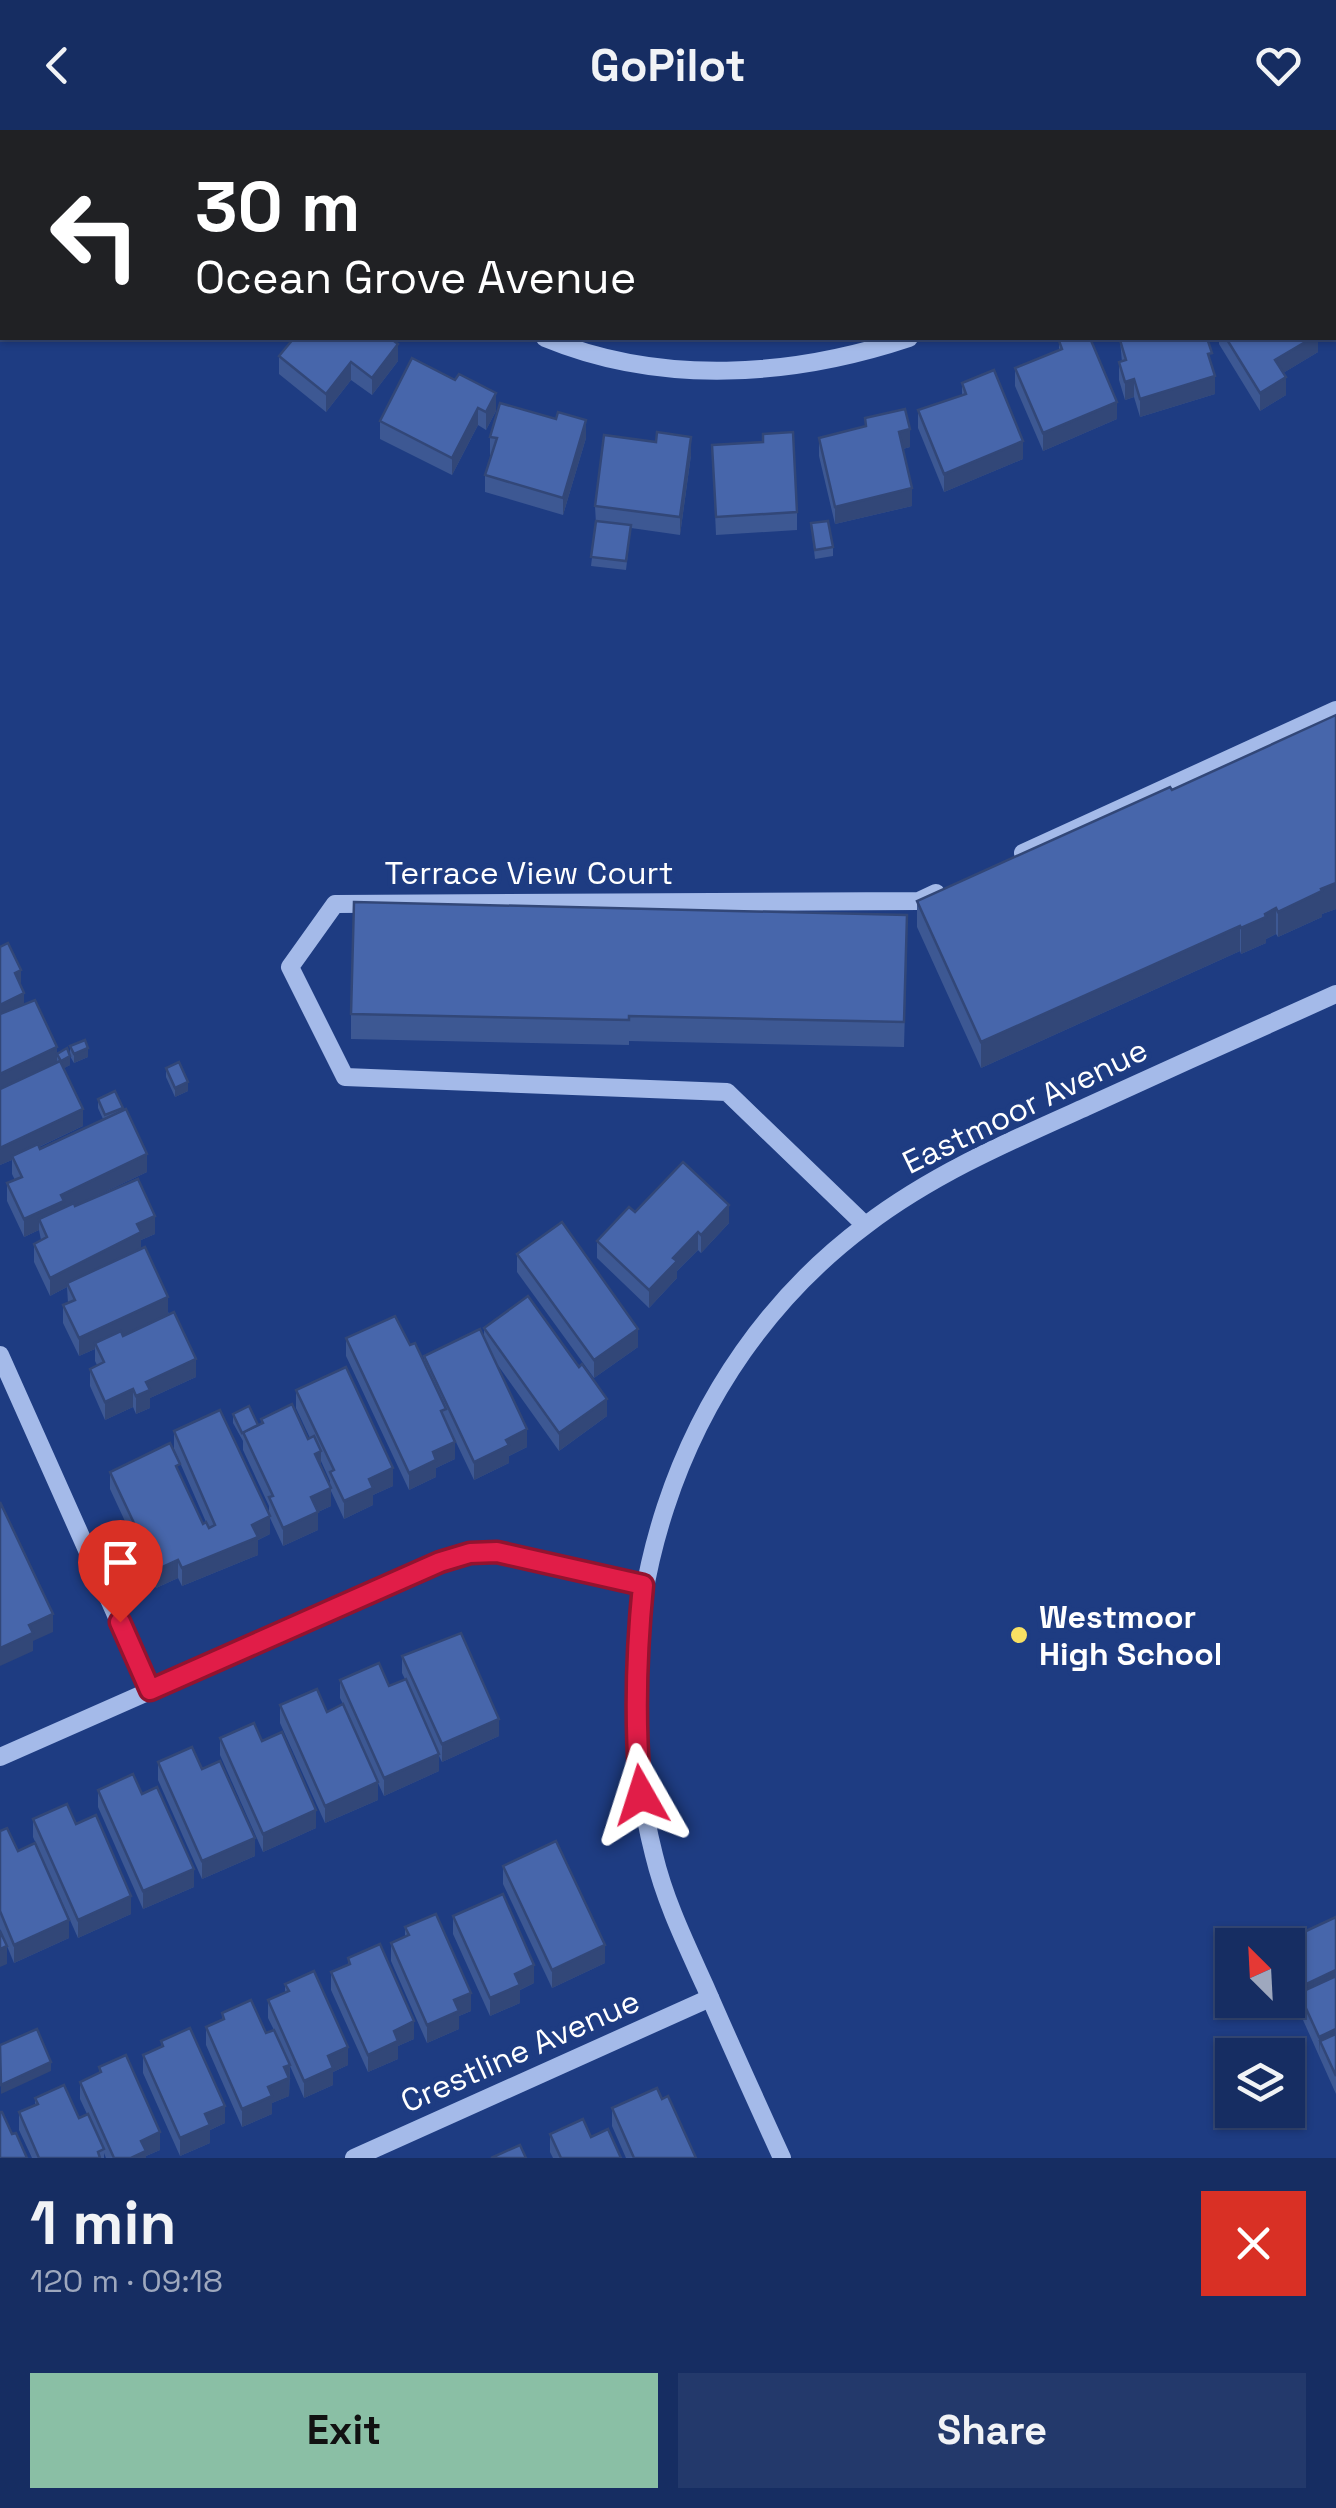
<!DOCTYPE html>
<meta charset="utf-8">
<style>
body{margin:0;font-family:"Space Grotesk",sans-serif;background:#23396b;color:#f1f3f6;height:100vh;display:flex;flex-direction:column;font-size:38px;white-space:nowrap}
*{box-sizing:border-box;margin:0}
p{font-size:32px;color:#9ea8be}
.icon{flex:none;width:55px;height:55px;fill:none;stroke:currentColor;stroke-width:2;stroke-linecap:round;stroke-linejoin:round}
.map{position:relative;height:2028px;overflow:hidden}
.panel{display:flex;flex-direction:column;background:#162d62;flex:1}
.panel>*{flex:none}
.banner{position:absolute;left:0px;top:0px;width:1338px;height:210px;box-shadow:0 2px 8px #0004,0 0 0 2px #354977;background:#202124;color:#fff;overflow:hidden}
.needle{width:65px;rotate:336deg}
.fabs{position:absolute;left:1215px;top:1798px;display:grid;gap:20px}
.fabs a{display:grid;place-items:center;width:90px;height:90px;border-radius:0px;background:#162d62;box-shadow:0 2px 8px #0004,0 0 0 2px #354977;font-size:50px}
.pin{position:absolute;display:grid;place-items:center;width:85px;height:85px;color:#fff;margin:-102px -42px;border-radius:50% 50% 50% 0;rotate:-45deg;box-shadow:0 0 10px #0007}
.pin .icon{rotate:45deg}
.me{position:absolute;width:110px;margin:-55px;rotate:354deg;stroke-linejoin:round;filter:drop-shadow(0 0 8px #0008)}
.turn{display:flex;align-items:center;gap:35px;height:210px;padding:0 30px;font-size:45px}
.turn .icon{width:130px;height:130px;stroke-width:2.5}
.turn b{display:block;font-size:70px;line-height:85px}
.round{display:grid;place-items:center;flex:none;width:105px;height:105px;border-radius:0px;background:#23396b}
.overview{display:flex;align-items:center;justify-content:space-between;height:170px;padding:0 30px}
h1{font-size:60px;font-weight:700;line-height:75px}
.primary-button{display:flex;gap:20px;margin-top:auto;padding:20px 30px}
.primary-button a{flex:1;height:115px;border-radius:0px;background:#8abfa5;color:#111;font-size:40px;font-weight:700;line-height:115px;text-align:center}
.primary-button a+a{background:#23396b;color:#f1f3f6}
header{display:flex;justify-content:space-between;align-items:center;height:130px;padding:0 30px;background:#162d62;font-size:45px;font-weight:700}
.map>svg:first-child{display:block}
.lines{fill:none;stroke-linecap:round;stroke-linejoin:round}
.minor{stroke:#a4bae9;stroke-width:18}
.wall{fill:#3d5893;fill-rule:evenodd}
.shaded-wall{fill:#324778}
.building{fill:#4766ab;stroke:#324778;stroke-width:2.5}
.route-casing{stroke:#92132f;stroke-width:25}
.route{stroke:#e11d48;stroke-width:18}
.poi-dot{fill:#f8e063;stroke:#1e3c82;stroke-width:4}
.labels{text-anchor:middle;stroke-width:10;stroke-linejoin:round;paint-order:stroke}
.street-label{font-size:32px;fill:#fff;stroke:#1e3c82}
.poi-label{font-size:32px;font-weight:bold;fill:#fff;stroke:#1e3c82;text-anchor:start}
</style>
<header><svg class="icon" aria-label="back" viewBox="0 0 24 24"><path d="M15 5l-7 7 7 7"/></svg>GoPilot<svg class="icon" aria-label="heart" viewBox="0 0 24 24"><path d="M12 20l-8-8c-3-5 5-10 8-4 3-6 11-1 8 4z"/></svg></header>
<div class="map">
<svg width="1336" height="2028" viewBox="0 0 1336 2028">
<rect width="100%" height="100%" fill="#1e3c82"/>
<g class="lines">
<g class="minor">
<path d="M297,0L298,2"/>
<path d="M545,208C661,256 792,247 909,208"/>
<path d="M1023,723L1336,580"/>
<path d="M865,1095L727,962L345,947L290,837L335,774L919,771L936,763"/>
<path d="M0,1225L149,1559"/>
<path d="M0,1627L440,1433L470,1423L497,1422L643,1455"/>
<path d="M354,2028L710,1868"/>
<path d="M782,2028C756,1971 730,1914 705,1856C686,1814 665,1771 654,1725C595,1494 673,1239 866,1095C933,1044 1010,1011 1086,977C1169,939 1253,901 1336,864"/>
</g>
</g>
<g class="wall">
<path d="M1219,208H1318V222L1283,243L1286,265L1260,281L1219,214Z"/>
<path d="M1120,210L1212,237L1215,264L1140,287L1134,267L1125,270L1119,250V232H1122Z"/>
<path d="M1059,211L1117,289L1043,321L1015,256V238L1059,220Z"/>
<path d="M279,226L398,231L372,265L351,250L326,282L279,244Z"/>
<path d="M412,228L496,281L486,300L478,295L452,345L380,309V291Z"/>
<path d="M962,253L1023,329L944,362L918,298V280L962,265Z"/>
<path d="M865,288L910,317L903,319L912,376L835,394L819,326V308L865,297Z"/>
<path d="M490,307L586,308L563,385L485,362V345L492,325H490Z"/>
<path d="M712,315L797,382V400L716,405Z"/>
<path d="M691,325L680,405L631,398L626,440L591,436L596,394L595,376Z"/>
<path d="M811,393L833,417V426L815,429Z"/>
<path d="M1336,585V779L1322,784V787L1278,807L1276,804L1266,809V813L1241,824L1240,821L981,938L917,797V771L1172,660Z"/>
<path d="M907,810L904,917L629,911V915L351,909V884Z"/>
<path d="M0,817L21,856L24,874L57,932V924L70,925V916L88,927L74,933L70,926V935L64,938L83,996L39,1017L40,1019L103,989L98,978V969L123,980L147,1042L75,1076L155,1104L141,1110V1119L196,1247L150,1268V1278L136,1284L133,1277L105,1290L90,1256V1239L97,1235L95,1231V1219L79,1226L63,1193V1175L68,1173L67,1157L50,1166L34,1132V1114L41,1110L39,1100L24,1107L7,1071V1053L15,1050L12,1044V1030L0,1035Z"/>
<path d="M166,938L188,961L175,967L166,947Z"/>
<path d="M635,1082L729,1093L701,1123L698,1120L677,1141V1148L649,1178L597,1128V1111Z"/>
<path d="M517,1124L638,1217L594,1248L517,1142Z"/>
<path d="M484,1198L607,1286L559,1321L497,1234L527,1317L509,1326V1333L474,1350L446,1291L455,1329L436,1338V1347L409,1360L346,1226V1208L410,1215L424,1232V1226L484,1206Z"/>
<path d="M296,1260L393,1356L373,1365V1375L344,1389L331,1361V1376L318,1382V1400L283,1416L270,1388V1404L258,1410V1425L182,1456L178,1448L156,1458L110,1359V1342L180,1344L203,1394L206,1392L174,1319V1301L269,1383V1376L243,1320V1311L233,1293V1284L258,1296L261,1294V1289L308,1309L310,1308L296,1278ZM321,1331L330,1351V1356L321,1337Z"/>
<path d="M402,1526L499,1606L442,1632L439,1626V1641L384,1666L378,1653V1670L325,1693L280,1593V1575L327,1582L343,1574L340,1568V1550L389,1556L405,1549L402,1543Z"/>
<path d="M220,1608L262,1611L316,1698L263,1722L220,1625Z"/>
<path d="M158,1632L255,1726L202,1749L158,1650Z"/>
<path d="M98,1660L142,1664L194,1757L143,1779L98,1677Z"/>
<path d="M33,1689L76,1694L131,1784L78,1808L33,1707Z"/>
<path d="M0,1701L18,1721L69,1808L14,1833L0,1799Z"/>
<path d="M503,1736L605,1833L552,1858L503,1754Z"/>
<path d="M453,1786L534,1853L520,1860V1873L490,1886L453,1804Z"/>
<path d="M1336,1787V1964L1299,1881V1875L1296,1876L1288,1858V1815Z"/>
<path d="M405,1797L471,1881L459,1886V1899L427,1913L391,1831V1813L405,1807Z"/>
<path d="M348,1828L414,1909L398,1916V1929L368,1942L331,1860V1842L348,1835Z"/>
<path d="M285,1854L348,1935L333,1942V1955L304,1968L290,1936L289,1966L272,1973V1984L242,1997L206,1915V1897L222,1890V1883L266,1903L274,1900L268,1888V1870L285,1863Z"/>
<path d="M161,1911L225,1993L210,2000V2013L180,2026L143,1943V1925L161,1917Z"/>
<path d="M99,1937L160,2020L146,2026V2028H106L104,2023V2028H32L19,2000V1982L35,1975V1968L79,1988L87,1984L80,1969V1952L99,1943Z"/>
<path d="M612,1978L696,2028H626L612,1996Z"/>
<path d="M550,2004L591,2007L621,2028H553L550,2022Z"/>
</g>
<g class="shaded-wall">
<path d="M158,0H187L181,2H158Z"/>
<path d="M1312,208H1318V222L1275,248V230Z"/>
<path d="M398,214V231L372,265V248Z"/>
<path d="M351,232V250L326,282V264Z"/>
<path d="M1215,246V264L1140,287V269Z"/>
<path d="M1286,247V265L1260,281V263Z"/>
<path d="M1134,249V267L1125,270V252Z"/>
<path d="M496,263V281L486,300V282Z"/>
<path d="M1117,272V289L1043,321V303Z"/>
<path d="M478,278V295L452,345V328Z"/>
<path d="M586,290V308L563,385V368Z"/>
<path d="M910,299V317L899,320V302Z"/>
<path d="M691,307V325L680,405V387Z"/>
<path d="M1023,311V329L944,362V344Z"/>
<path d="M912,358V376L835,394V377Z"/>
<path d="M1336,753V779L1322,784V787L1278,807V782L1321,759Z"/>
<path d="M1276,778V804L1266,809V813L1241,824V798Z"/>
<path d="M1240,796V821L981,938V912Z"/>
<path d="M21,840V858L15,843Z"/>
<path d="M24,863V881L0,893V875Z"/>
<path d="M57,917V935L0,962V944Z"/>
<path d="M88,918V927L74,933V924Z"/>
<path d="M70,926V935L61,940V931Z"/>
<path d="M188,952V961L175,967V958Z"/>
<path d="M83,979V996L13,1029L12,1026V1030L0,1035V1018Z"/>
<path d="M147,1024V1042L64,1081L39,1089V1100L24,1107V1089L61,1065Z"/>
<path d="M729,1075V1093L701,1123V1105Z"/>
<path d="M155,1086V1104L141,1110V1120L67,1153V1157L50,1166V1148L137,1094Z"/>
<path d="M698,1102V1120L677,1141V1148L649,1178V1160L673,1128Z"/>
<path d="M168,1167V1185L97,1218L95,1213V1219L79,1226V1208Z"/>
<path d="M638,1199V1217L594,1248V1230Z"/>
<path d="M196,1229V1247L150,1268V1278L136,1284V1266L146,1252Z"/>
<path d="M133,1259V1277L105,1290V1272Z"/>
<path d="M607,1269V1286L559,1321V1303Z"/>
<path d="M527,1299V1317L509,1326V1333L474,1350V1332L506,1310Z"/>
<path d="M455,1312V1329L436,1338V1347L409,1360V1343L433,1322Z"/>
<path d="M321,1321V1339L315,1324Z"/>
<path d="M393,1338V1356L373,1365V1375L344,1389V1371L369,1349Z"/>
<path d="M331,1358V1376L311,1385V1367Z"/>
<path d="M318,1382V1400L283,1416V1398Z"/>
<path d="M270,1386V1404L258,1410V1425L182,1456V1438L252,1395Z"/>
<path d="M178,1430V1448L156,1458V1440Z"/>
<path d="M53,1484V1502L33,1511V1521L0,1536V1518L29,1495Z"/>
<path d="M499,1589V1606L442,1632V1614Z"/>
<path d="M439,1624V1641L384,1666V1648Z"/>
<path d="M378,1652V1670L325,1693V1676Z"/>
<path d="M316,1680V1698L263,1722V1704Z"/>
<path d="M255,1708V1726L202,1749V1731Z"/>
<path d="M194,1739V1757L143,1779V1761Z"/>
<path d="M131,1766V1784L78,1808V1790Z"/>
<path d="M69,1790V1808L14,1833V1815Z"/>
<path d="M605,1815V1833L552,1858V1840Z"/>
<path d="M7,1816V1834L0,1837V1819Z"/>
<path d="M534,1835V1853L520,1860V1873L490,1886V1868L515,1844Z"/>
<path d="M1336,1840V1858L1299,1863V1875L1296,1876V1859Z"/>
<path d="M471,1863V1881L459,1886V1899L427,1913V1895L454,1870Z"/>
<path d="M414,1891V1909L398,1916V1929L368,1942V1925L394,1901Z"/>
<path d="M1336,1899V1916L1320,1911L1319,1924V1907Z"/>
<path d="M348,1917V1935L333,1942V1955L304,1968V1951L328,1926Z"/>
<path d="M51,1932V1941L1,1964V1955Z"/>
<path d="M290,1935L289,1966L272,1973V1984L242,1997V1979L268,1957L284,1937Z"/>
<path d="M225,1976V1993L210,2000V2013L180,2026V2008L205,1984Z"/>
<path d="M160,2002V2020L146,2026V2028H131L141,2011Z"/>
</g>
<g class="building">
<path d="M455,0H531L534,2H453Z"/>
<path d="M1017,0H1062L1057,2H1018Z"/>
<path d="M1281,0H1336V32L1335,2H1282Z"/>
<rect x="1335" y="66" width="1" height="97"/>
<path d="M294,208H390L398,214L372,248L351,232L326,264L279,226Z"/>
<path d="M1068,208H1090L1117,272L1043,303L1015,238L1062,219L1059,211Z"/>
<path d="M1127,208H1207L1212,223L1208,224L1215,246L1140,269L1134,249L1125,252L1119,232L1126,230L1120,210Z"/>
<path d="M1226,208H1312L1275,230L1286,247L1260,263Z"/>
<path d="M412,228L455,250L459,244L496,263L486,282L478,278L452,328L380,291Z"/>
<path d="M994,240L1023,311L944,344L918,280L966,264L962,253Z"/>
<path d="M500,273L556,289L558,282L586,290L563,368L485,345L497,308L490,307Z"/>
<path d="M905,279L910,299L899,302L912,358L835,377L819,308L866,296L865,288Z"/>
<path d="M657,302L691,307L680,387L595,376L604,305L656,312Z"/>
<path d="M793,302L797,382L716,387L712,315L763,312V304Z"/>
<path d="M596,391L631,395L626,431L591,427Z"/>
<path d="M828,391L833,417L815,420L811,393Z"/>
<path d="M1336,585V753L1321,759L1322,761L1278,782L1276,778L1265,784L1266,787L1241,798L1240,796L981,912L917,771L1170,657L1172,660Z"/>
<path d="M354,772L907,785L904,892L629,886V890L351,884Z"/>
<path d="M8,813L21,840L15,843L24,863L0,875V817Z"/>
<path d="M35,870L57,917L0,944V884Z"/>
<path d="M85,910L88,918L74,924L70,916Z"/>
<path d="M67,918L70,926L61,931L57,924Z"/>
<path d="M60,931L83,979L0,1018V959Z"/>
<path d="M179,932L188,952L175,958L166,938Z"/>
<path d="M115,961L123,978L105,985L98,969Z"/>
<path d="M126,979L147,1024L61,1065L64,1071L24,1089L7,1053L22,1047L12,1026L38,1014L40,1019Z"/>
<path d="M683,1032L729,1075L701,1105L698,1102L673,1128L677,1131L649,1160L597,1111L629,1077L635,1082Z"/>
<path d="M138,1049L155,1086L137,1094L141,1102L50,1148L34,1114L47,1107L39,1089L74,1073L75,1076Z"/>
<path d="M562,1092L638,1199L594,1230L517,1124Z"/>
<path d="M145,1117L168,1167L79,1208L63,1175L75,1170L67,1153Z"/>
<path d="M528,1166L579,1237L582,1234L607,1269L559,1303L484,1198Z"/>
<path d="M174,1182L196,1229L146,1252L150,1260L136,1266L133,1259L105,1272L90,1239L104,1232L95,1213L121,1201L123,1206Z"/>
<path d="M395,1186L410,1215L415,1213L446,1279L441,1281L455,1312L433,1322L436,1330L409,1343L346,1208Z"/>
<path d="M480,1199L527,1299L506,1310L509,1315L474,1332L424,1226Z"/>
<path d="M346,1237L393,1338L369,1349L373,1358L344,1371L330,1342L334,1340L296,1260Z"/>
<path d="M292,1274L308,1309L314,1306L321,1321L315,1324L331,1358L311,1367L318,1382L283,1398L269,1367L273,1366L243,1302L263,1293L261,1289Z"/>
<path d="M249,1276L258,1295L242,1303L233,1284Z"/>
<path d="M220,1280L270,1386L252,1395L258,1407L182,1438L178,1430L156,1440L110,1342L170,1313L180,1334L176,1336L203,1394L206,1392L209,1398L215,1395L174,1301Z"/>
<path d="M0,1372L53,1484L29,1495L33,1503L0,1518Z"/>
<path d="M461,1503L499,1589L442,1614L402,1526Z"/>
<path d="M379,1533L389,1556L406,1549L439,1624L384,1648L340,1550Z"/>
<path d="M317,1559L327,1582L343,1574L378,1652L325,1676L280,1575Z"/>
<path d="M254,1593L262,1611L282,1602L316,1680L263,1704L220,1608Z"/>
<path d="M192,1617L202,1639L220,1631L255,1708L202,1731L158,1632Z"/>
<path d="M133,1644L142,1664L157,1657L194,1739L143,1761L98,1660Z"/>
<path d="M67,1674L76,1694L96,1685L131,1766L78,1790L33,1689Z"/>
<path d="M7,1698L18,1721L35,1713L69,1790L14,1815L0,1781V1701Z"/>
<path d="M556,1711L605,1815L552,1840L503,1736Z"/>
<path d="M503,1764L534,1835L515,1844L520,1855L490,1868L453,1786Z"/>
<path d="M436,1784L471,1863L454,1870L459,1881L427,1895L391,1813L409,1805L405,1797Z"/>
<path d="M1336,1787V1840L1296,1859L1288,1840V1815H1276Z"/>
<path d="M0,1801L7,1816L0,1819Z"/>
<path d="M380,1814L414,1891L394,1901L398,1911L368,1925L331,1842L350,1834L348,1828Z"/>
<path d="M314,1841L348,1917L328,1926L333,1938L304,1951L268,1870L289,1861L285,1854Z"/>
<path d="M1336,1846V1899L1319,1907L1299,1863Z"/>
<path d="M251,1870L266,1903L274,1900L290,1935L284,1937L289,1948L268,1957L272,1966L242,1979L206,1897L224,1889L222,1883Z"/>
<path d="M190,1898L225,1976L205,1984L210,1995L180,2008L143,1925L163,1916L161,1911Z"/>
<path d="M37,1899L51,1932L1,1955L0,1915Z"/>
<path d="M1336,1904V1946L1320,1911Z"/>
<path d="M126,1925L160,2002L141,2011L146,2021L131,2028H114L80,1952L101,1942L99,1937Z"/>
<path d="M64,1955L79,1988L88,1984L104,2019L98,2022L100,2028H39L19,1982L38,1974L35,1968Z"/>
<path d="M657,1958L662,1969L668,1966L696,2028H634L612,1978Z"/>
<path d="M0,1982H2L12,2004L16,2003L27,2028H0Z"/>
<path d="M583,1989L591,2007L608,1999L621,2028H561L550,2004Z"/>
<path d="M520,2015L526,2028H491Z"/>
</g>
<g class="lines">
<defs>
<path id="route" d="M120,1492L150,1560L440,1432L470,1423L497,1422L643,1455C636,1526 634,1594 641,1665"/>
</defs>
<use href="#route" class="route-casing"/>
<use href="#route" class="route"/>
</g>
<circle class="poi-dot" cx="1019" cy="1505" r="10"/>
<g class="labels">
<g class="street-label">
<text x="529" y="754">Terrace View Court</text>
<text transform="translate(1025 976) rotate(-26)" y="11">Eastmoor Avenue</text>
<text transform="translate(520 1921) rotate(-24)" y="11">Crestline Avenue</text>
</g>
<g class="poi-label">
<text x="1039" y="1498">Westmoor<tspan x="1039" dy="37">High School</tspan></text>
</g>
</g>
</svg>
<div class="fabs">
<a><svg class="needle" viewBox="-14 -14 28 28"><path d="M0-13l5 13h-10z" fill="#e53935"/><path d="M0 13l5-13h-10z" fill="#9ea8be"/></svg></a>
<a><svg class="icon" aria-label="layers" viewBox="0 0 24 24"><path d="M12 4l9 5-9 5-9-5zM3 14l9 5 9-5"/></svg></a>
</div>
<div class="pin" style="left:120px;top:1492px;background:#d93025"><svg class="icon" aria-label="arrive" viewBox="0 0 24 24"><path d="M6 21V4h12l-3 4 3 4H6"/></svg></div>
<svg class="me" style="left:641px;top:1665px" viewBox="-20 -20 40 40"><path d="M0-17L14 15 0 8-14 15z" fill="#e11d48" stroke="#fff" stroke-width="4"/></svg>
<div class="banner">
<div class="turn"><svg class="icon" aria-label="left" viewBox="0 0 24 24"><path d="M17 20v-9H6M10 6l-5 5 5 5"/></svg><div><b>30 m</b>Ocean Grove Avenue</div></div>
</div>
</div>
<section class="panel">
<div class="overview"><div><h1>1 min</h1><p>120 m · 09:18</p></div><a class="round" style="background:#d93025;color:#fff"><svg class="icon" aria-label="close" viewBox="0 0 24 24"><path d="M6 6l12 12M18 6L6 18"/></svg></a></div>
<div class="primary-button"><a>Exit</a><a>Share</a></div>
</section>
